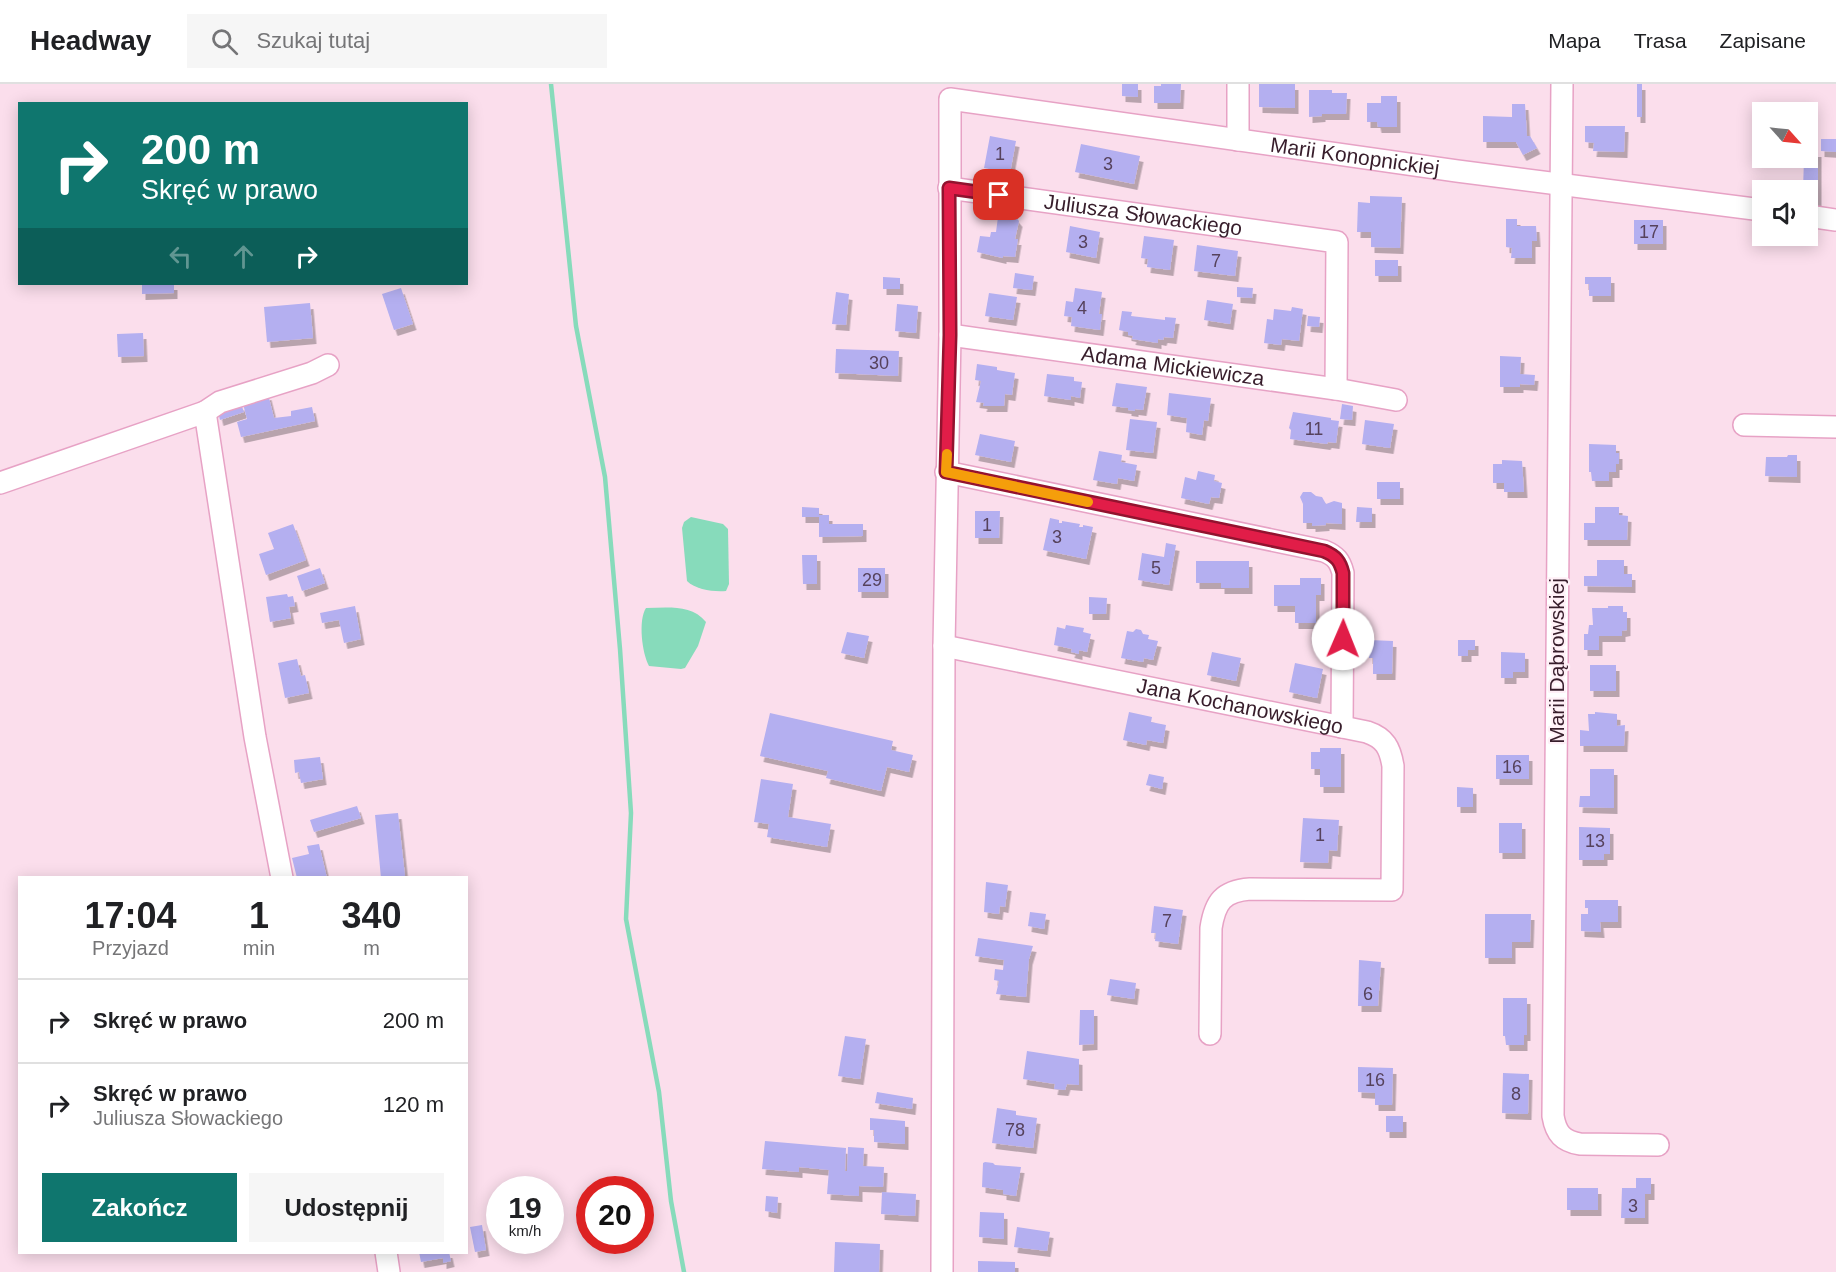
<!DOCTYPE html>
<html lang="pl">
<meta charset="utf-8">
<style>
body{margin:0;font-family:Helvetica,sans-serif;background:#f6f6f6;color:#202124;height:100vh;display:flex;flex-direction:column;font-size:22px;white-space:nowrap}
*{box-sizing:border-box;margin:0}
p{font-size:20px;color:#757577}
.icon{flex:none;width:33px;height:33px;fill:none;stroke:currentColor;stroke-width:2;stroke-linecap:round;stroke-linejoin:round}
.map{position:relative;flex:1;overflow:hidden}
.details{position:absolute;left:18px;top:792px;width:450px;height:378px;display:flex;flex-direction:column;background:#fff;border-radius:0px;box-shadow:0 3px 15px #0003}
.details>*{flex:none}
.hud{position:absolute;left:18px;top:18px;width:450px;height:183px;border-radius:0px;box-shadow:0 3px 15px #0003;background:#0f766e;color:#fff;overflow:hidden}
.needle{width:39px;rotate:117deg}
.tools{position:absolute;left:1752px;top:18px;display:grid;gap:12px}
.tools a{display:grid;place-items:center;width:66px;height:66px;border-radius:0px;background:#fff;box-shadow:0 3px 15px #0003;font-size:30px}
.speed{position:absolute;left:486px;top:1092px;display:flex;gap:12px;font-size:30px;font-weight:700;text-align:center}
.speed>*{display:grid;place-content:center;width:78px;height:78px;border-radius:50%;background:#fff;box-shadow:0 3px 15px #0003;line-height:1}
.speed small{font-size:15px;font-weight:400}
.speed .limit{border:9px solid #d22;background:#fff;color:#111}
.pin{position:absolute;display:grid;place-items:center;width:51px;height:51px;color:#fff;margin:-26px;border-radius:12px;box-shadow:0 3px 9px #0006}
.me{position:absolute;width:66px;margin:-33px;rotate:1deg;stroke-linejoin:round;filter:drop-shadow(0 0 4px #0008)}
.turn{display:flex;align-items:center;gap:21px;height:126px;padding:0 24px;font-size:27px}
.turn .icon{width:78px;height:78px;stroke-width:2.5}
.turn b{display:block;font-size:42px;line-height:51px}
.lanes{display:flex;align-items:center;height:57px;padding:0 24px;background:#0003;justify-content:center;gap:30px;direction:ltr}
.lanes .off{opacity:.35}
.eta{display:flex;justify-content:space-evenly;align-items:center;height:102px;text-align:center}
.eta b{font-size:36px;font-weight:600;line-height:42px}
.cta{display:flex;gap:12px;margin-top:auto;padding:12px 24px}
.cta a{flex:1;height:69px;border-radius:0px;background:#0f766e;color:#fff;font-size:24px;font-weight:600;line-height:69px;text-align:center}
.cta a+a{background:#f6f6f6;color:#202124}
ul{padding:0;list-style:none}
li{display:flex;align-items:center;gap:18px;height:84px;padding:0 24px;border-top:2px solid #e0e0e0}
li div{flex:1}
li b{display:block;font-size:22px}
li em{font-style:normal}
header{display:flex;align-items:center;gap:36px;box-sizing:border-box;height:84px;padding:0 30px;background:#fff;border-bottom:2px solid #e0e0e0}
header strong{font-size:28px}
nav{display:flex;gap:33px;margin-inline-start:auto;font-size:21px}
.search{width:420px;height:54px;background:#f6f6f6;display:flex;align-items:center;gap:15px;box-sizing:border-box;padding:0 21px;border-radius:0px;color:#757577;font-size:22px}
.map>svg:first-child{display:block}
.water{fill:#87dbbb}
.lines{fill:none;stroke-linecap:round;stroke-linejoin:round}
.stream{stroke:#87dbbb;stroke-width:4.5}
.building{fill:#b4aff0;filter:url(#shadow)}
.minor-casing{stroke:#e7a2c5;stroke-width:24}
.minor{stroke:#fff;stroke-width:21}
.route-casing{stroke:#92132f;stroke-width:15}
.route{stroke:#e11d48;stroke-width:10}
.slow{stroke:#f59e0b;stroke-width:10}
.labels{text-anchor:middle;stroke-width:4.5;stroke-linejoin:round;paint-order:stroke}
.number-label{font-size:18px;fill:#56425c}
.street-label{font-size:21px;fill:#371d2b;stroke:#fff0f7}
</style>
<header>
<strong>Headway</strong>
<div class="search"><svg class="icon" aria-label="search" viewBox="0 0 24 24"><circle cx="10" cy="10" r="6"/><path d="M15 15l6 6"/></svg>Szukaj tutaj</div>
<nav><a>Mapa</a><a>Trasa</a><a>Zapisane</a></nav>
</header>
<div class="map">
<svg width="1836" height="1188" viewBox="0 0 1836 1188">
<defs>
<filter id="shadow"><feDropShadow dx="3.5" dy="6" stdDeviation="0" flood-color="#0004"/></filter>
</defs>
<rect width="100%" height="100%" fill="#fbdeec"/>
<g class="water">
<path d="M691,433L723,440L728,445L729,500L726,507C714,508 696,506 687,497L682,444L684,438Z"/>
<path d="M646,524C667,524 691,520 706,538L698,562L685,584L681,585L649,582C642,569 638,536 646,524Z"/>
</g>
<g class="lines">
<path class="stream" d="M551,0L576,242L605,393L620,565L631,729L626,835L659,1008L671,1117L684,1188"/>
</g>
<g class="building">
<path d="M1122,0H1138V13L1122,12Z"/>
<path d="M1161,0H1181L1180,19H1154V2H1161Z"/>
<path d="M1259,0H1295V24L1259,23Z"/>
<rect x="1637" y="0" width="5" height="33"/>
<path d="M1309,6H1332V9H1347L1346,30H1322V32L1309,33Z"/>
<path d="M1381,12H1397V43H1378L1377,38H1367V19H1381Z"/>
<path d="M1512,20H1525L1527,52H1530L1537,64L1523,71L1516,58H1483V32L1512,33Z"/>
<path d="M1585,42H1625L1624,68L1593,67L1594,59L1585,58Z"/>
<path d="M990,52L1016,57L1010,89L984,84Z"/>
<path d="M1821,55H1836V68L1821,67Z"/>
<path d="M1081,60L1140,72L1134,100L1075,88Z"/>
<path d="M1808,67H1818V116H1808V106H1803L1804,74H1808Z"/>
<path d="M1370,112L1402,113L1400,164L1371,163V148H1357L1358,118L1370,119Z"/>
<path d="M1009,130L1014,131L1019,137L1015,155H1018L1015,173L1003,172V174L977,168L980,152L990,153L991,148H996L998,133L1006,134Z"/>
<path d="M1506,135H1517V142H1536L1537,157H1532V174H1511L1512,164L1506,163Z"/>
<rect x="1634" y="136" width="29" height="24"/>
<path d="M1070,142L1100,148L1096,174L1066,168Z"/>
<path d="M1144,152L1174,156L1170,186L1147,183L1148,175L1141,174Z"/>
<path d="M1197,161L1238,167L1235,192L1194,187Z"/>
<rect x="1375" y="176" width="23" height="16"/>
<path d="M1015,189L1034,192L1032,206L1013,204Z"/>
<path d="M883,193L900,194V205H883Z"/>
<path d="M1585,193H1611V212H1589V200H1585Z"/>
<path d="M142,200H174V209L142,210Z"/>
<path d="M1237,203L1253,204L1252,214L1237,213Z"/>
<path d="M401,204L413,240L394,246L382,210Z"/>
<path d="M1075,204L1102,208L1099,230H1102L1100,246L1071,242L1072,233L1064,232L1066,217L1073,218Z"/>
<path d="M836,208L849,210L846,241L832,240Z"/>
<path d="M989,209L1017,213L1013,236L985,232Z"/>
<path d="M1207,216L1233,220L1230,240L1204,236Z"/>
<path d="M310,219L313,254L267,258L264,223Z"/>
<path d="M897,220L918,222L916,249L895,247Z"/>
<path d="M1292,223L1303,225L1299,257L1282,255L1281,261L1264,259L1267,235L1273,236L1274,225L1291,227Z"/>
<path d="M1122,227L1132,228L1131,232L1165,236V233L1176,234L1173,254L1164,253L1163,256L1158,255V259L1132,255L1133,252L1128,251V248L1119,246Z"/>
<path d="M1308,232L1320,233L1319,243L1307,242Z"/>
<path d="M143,249L144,272L118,273L117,250Z"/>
<path d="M836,265L899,267L898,292L835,289Z"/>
<path d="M1500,272L1521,273L1520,290L1535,291L1534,301L1520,300V303H1500Z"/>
<path d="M977,280L997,283V286L1015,289L1012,311L1005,310L1004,322H983L984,319L976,318L981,297L975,296Z"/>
<path d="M1047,290L1074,293V297L1082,298L1080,314L1071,312V316L1044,312Z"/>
<path d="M1116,299L1147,303L1143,326L1135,325V327L1128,326V324L1112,322Z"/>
<path d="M1169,309L1211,314L1208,337L1204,336L1202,351L1186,348L1187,334L1167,331Z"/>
<path d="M268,310L274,334L291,332V327L312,323L315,337L241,353L237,338L247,335L242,316Z"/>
<path d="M241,320L244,328L220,336L218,328Z"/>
<path d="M1342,320L1353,322L1352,336L1340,335Z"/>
<path d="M1293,328L1331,334V336L1339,337L1336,359L1328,358L1327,360L1290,355L1291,346L1289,344Z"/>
<path d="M1130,335L1157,338L1153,369L1126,366Z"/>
<path d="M1365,336L1394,340L1390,364L1362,360Z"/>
<path d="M980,350L1015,357L1011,378L975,371Z"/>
<path d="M1589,360L1616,361V369H1619V380H1616V388H1609V397H1592L1591,388H1589Z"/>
<path d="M1099,367L1122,371L1121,378L1137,381L1134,397L1118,394L1117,400L1093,396Z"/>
<path d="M1788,371H1797V393L1765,392L1766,373H1787Z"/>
<path d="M1502,376L1522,377L1524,408H1504V399H1493V380H1502Z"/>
<path d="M1198,387L1215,391L1214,397L1222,399L1219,414L1211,413L1209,420L1181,414L1185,393L1196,396Z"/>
<rect x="1377" y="398" width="23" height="17"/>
<path d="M1303,408H1311L1316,412L1322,413L1326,420L1334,417L1342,419V440L1326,439V441L1312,442V439H1303V420L1300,413Z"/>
<path d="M802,423L819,424V431H829V440H863V452L819,453V433H802Z"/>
<path d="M1357,423L1372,424V438H1356Z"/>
<path d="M1595,423H1619V431L1628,432L1627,456H1584V439H1595Z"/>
<path d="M975,427H1000L999,454H975Z"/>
<path d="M1050,434L1059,436V439H1062V437L1080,440L1079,443H1083V441L1093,443L1086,475L1043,466Z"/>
<path d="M293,440L306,476L266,491L259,470L274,465L268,449Z"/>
<path d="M1166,459L1176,461L1169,501L1138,496L1142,469L1164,473Z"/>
<path d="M802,471H817V500H803Z"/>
<path d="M1597,476H1624V490H1632V503L1584,502V492H1597Z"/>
<path d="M1196,477H1249V504H1221V499H1196Z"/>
<path d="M320,484L325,499L302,507L297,492Z"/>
<rect x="858" y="484" width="27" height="24"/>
<path d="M1300,494H1321V511H1316V539H1295V522H1274V501H1300Z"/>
<path d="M287,510L288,513L293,512L295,522L289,523L291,534L270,538L266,513Z"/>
<path d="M1089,513L1107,514L1106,530H1089Z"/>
<path d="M355,522L361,555L344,559L339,536L322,539L320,529Z"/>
<path d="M1608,522H1623V528H1627V546L1622,547V552H1599V566H1584V550H1588L1589,541H1593L1592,524H1608Z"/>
<path d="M1066,541L1084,544L1083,548L1091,550L1087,568L1079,566V570L1071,568L1072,565L1054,561L1057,543L1065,545Z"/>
<path d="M1136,545L1141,546L1143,550L1149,551L1148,555L1158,557L1153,576L1144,574L1143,578L1121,574L1127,547L1133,548Z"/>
<path d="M847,548L869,552L864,574L841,569Z"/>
<path d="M1369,556L1393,557L1392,590H1373V574H1369Z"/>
<path d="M1458,556H1475V566H1468V572H1458Z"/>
<path d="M1212,568L1241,574L1236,597L1207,591Z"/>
<path d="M1501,568L1525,569V588H1513V594H1501Z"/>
<path d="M297,575L301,592L305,591L309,609L285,614L278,579Z"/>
<path d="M1295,579L1323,585L1317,614L1289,608Z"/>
<rect x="1590" y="581" width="26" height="26"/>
<path d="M1129,628L1152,633L1151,638L1166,641L1163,659L1147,656L1146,661L1123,656Z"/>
<path d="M1595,628L1617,630V642L1625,641L1624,662H1580V646L1589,647L1588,630H1595Z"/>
<path d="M770,629L893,657L891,666L913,671L909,688L887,683L881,707L826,694L828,687L760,672Z"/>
<path d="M1320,664H1341V703H1320V685H1311V668H1320Z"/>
<rect x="1496" y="671" width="33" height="24"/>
<path d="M320,673L323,695L301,699L299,688L295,689L294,676Z"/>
<path d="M1590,685H1614V724L1579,723L1580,712H1590Z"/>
<path d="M1149,690L1164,693L1162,705L1146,701Z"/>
<path d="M761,695L793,700L788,733L831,740L827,763L767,753L769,740L754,738Z"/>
<path d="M1457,703L1473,704V723H1457Z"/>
<path d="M357,722L361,734L314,748L310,736Z"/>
<path d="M398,729L405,792L381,794L375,731Z"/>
<path d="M1303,734L1339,736L1337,767L1329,766L1328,779L1300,778Z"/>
<rect x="1499" y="739" width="23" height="30"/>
<path d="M1579,743L1610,744V770H1604V776H1579Z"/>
<path d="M319,760L327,794H297L292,774L309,770L307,762Z"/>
<path d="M986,798L1008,801L1005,823L1000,822L999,830L984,828Z"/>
<path d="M1585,816H1618V838H1600L1601,848L1581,847V830H1588V824H1585Z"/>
<path d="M1154,822L1183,826L1178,860L1155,857L1156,849H1151Z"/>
<path d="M1030,828L1046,830L1044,845L1028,842Z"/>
<path d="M1485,830H1531L1530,858H1512V874H1485Z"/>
<path d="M978,854L1033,862L1029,875L1026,913L996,910L999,897L994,896L995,885L1003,886L1004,876L975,872Z"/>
<path d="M1359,876L1381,878L1378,922H1358Z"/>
<path d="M1110,895L1136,899L1134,915L1107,911Z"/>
<path d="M1503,914H1527V951H1524V961H1506L1505,952H1503Z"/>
<path d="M1080,926H1094V960L1079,961Z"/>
<path d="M845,952L866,955L860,995L838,992Z"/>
<path d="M1027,967L1079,975V1001L1067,1000L1065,1006L1054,1005L1055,1000L1023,995Z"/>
<path d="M1358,983L1393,984L1392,1021H1375V1009L1358,1008Z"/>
<path d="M1503,989L1529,990L1528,1030L1502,1029Z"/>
<path d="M877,1008L913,1014L912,1025L875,1019Z"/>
<path d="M997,1024L1016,1027V1031L1037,1034L1033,1064L992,1059Z"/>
<rect x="1386" y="1032" width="17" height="16"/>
<path d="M870,1034L905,1037V1060L874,1058V1046H870Z"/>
<path d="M765,1057L846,1064L845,1087H847L848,1063L864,1064L863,1082L884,1083L883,1103L859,1102V1112L827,1110L829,1086L799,1083V1088L762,1085Z"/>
<path d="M985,1078L993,1079L995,1081L1021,1083L1016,1112L1003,1110V1106L982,1103L983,1079Z"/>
<path d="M1636,1094H1651V1110H1645V1134H1621L1622,1104H1636Z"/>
<rect x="1567" y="1104" width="31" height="22"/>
<path d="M882,1108L916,1110L915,1132L881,1130Z"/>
<path d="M766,1112L778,1113L777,1129L765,1127Z"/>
<path d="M980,1128L1004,1129V1155L979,1153Z"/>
<path d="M482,1141L486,1166L475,1168L470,1143Z"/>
<path d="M1017,1143L1050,1148L1047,1167L1014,1163Z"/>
<path d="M835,1158L880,1160L879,1188H834Z"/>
<path d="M419,1168H449L451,1177L443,1179V1174L421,1178Z"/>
<path d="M978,1177L1015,1178V1188H978Z"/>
</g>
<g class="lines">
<defs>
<g id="minor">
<path d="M1562,0L1553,1032C1556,1050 1563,1057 1580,1060L1658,1061"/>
<path d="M1238,56V0"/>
<path id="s1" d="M949,104L1337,158L1336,305"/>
<path d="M1808,132L1836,136"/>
<path id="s2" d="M950,251L1336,305L1396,316"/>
<path d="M205,328L220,318L312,289L328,281"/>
<path d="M1744,341L1836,343"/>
<path d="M946,388L1324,467C1336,472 1340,477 1343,489L1342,643"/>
<path d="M0,399L205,328L255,653L282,794"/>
<path id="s3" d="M944,562L1367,648C1385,654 1390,664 1393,682L1392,806L1250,805C1223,807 1215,818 1211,844L1210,950"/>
<path d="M386,1168L389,1188"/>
<path id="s4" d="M942,1188L944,562L950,251V15L1457,87L1762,126"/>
</g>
</defs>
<use href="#minor" class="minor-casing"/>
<use href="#minor" class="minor"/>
</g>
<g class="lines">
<defs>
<path id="route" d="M999,111L949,104L950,251L946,388L1324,467C1336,472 1340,477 1343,489V555"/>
</defs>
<use href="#route" class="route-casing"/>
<use href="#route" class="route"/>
<path class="slow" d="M947,370L946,388L1088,418"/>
</g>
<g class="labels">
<g class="number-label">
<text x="1000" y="76">1</text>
<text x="1108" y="86">3</text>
<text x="1649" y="154">17</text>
<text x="1083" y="164">3</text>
<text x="1216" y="183">7</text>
<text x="1082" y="230">4</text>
<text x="879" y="285">30</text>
<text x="1314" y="351">11</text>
<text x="987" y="447">1</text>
<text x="1057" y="459">3</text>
<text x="1156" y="490">5</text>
<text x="872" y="502">29</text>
<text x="1512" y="689">16</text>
<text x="1320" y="757">1</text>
<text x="1595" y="763">13</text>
<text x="1167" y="843">7</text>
<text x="1368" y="916">6</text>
<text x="1375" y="1002">16</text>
<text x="1516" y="1016">8</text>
<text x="1015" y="1052">78</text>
<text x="1633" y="1128">3</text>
</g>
<g class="street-label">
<text dy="7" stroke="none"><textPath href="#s4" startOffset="1582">Marii Konopnickiej</textPath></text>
<text dy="7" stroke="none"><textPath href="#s1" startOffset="196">Juliusza Słowackiego</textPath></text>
<text dy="7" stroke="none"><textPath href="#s2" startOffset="225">Adama Mickiewicza</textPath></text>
<text transform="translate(1557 577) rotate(-90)" y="7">Marii Dąbrowskiej</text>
<text dy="7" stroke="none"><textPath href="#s3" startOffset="302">Jana Kochanowskiego</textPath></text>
</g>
</g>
</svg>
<div class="tools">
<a><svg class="needle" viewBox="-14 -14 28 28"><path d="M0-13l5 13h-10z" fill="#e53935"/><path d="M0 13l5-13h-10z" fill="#757577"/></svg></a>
<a><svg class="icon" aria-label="sound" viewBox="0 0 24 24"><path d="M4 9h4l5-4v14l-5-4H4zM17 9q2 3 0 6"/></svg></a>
</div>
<div class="speed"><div>19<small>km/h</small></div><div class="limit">20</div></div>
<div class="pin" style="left:999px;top:111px;background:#d93025"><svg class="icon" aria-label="arrive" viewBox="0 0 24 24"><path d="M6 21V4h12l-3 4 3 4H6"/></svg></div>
<svg class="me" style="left:1343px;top:555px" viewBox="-20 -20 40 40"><circle r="19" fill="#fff"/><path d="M0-13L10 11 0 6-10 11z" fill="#e11d48"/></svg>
<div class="hud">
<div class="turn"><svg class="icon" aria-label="right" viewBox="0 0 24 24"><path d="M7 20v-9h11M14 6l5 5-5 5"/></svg><div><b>200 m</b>Skręć w prawo</div></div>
<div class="lanes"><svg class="icon off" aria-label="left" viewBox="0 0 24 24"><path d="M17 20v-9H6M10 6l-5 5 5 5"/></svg><svg class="icon off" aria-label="ahead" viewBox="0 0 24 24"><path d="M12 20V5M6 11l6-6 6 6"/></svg><svg class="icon" aria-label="right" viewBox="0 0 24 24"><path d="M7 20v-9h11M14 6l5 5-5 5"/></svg></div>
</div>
<section class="details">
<div class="eta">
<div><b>17:04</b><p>Przyjazd</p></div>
<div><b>1</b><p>min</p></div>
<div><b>340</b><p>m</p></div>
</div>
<ul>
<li><svg class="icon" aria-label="right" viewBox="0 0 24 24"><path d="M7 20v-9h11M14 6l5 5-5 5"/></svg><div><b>Skręć w prawo</b></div><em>200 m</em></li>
<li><svg class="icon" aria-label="right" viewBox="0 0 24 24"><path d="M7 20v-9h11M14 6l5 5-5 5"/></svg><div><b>Skręć w prawo</b><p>Juliusza Słowackiego</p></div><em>120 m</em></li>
</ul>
<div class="cta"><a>Zakończ</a><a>Udostępnij</a></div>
</section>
</div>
